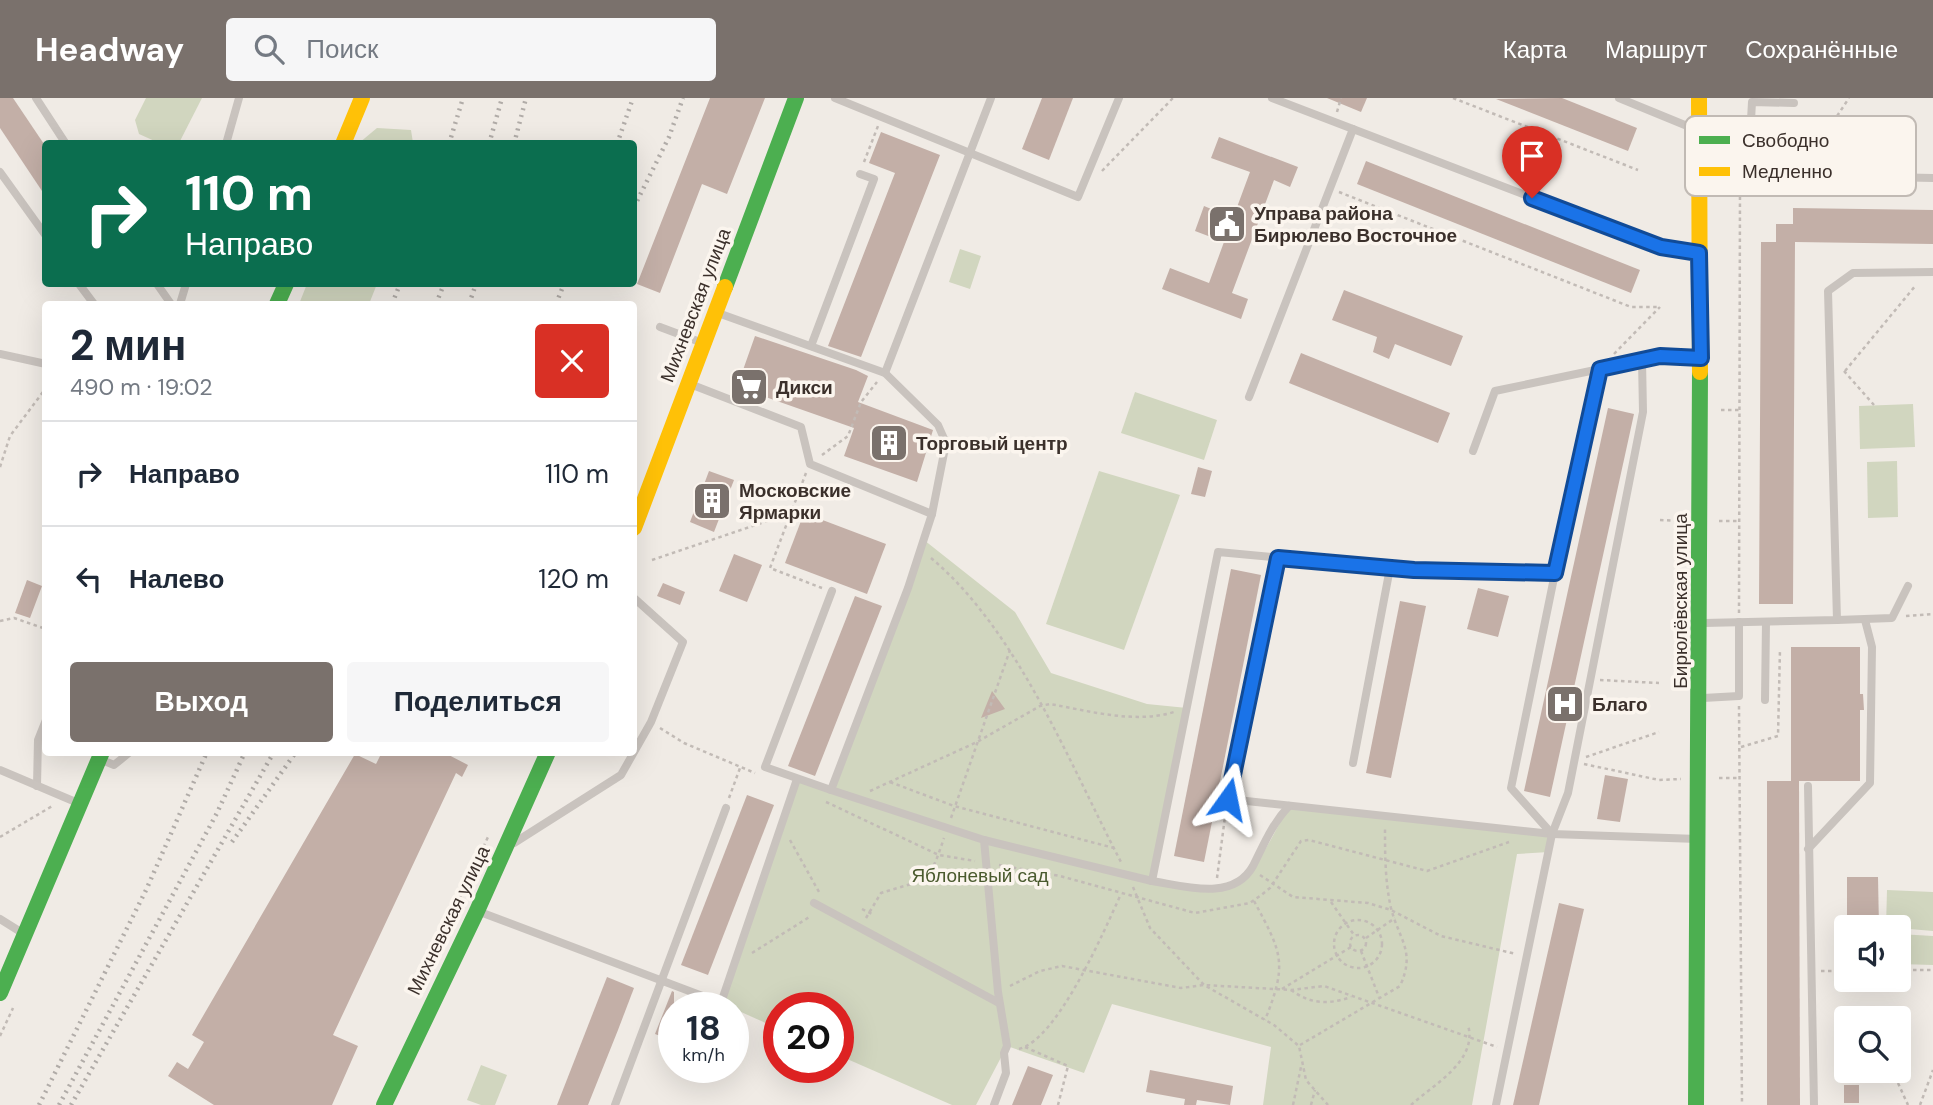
<!DOCTYPE html>
<html lang="ru">
<meta charset="utf-8">
<style>
body{margin:0;font-family:"DM Sans",sans-serif;background:#f6f6f7;color:#1f2937;height:100vh;display:flex;flex-direction:column;font-size:26px;white-space:nowrap}
*{box-sizing:border-box;margin:0}
p{font-size:23px;color:#747a83}
.icon{flex:none;width:38px;height:38px;fill:none;stroke:currentColor;stroke-width:2;stroke-linecap:round;stroke-linejoin:round}
.map{position:relative;flex:1;overflow:hidden}
.side{position:absolute;left:42px;top:203px;width:595px;height:455px;display:flex;flex-direction:column;background:#fff;border-radius:7px;box-shadow:0 7px 28px #0002}
.side>*{flex:none}
.top-card{position:absolute;left:42px;top:42px;width:595px;height:147px;border-radius:7px;box-shadow:0 7px 28px #0002;background:#0b6e4f;color:#fff;overflow:hidden}
.fabs{position:absolute;left:1834px;top:817px;display:grid;gap:14px}
.fabs a{display:grid;place-items:center;width:77px;height:77px;border-radius:7px;background:#fff;box-shadow:0 7px 28px #0002;font-size:35px}
.speed{position:absolute;left:658px;top:894px;display:flex;gap:14px;font-size:35px;font-weight:700;text-align:center}
.speed>*{display:grid;place-content:center;width:91px;height:91px;border-radius:50%;background:#fff;box-shadow:0 7px 28px #0002;line-height:1}
.speed small{font-size:18px;font-weight:400}
.speed .limit{border:10px solid #d22;background:#fff;color:#111}
.pin{position:absolute;display:grid;place-items:center;width:60px;height:60px;color:#fff;margin:-72px -30px;border-radius:50% 50% 50% 0;rotate:-45deg;box-shadow:0 0 7px #0007}
.pin .icon{rotate:45deg}
.me{position:absolute;width:77px;margin:-38px;rotate:12deg;stroke-linejoin:round;filter:drop-shadow(0 0 5px #0008)}
.turn{display:flex;align-items:center;gap:24px;height:147px;padding:0 28px;font-size:32px}
.turn .icon{width:91px;height:91px;stroke-width:2.5}
.turn b{display:block;font-size:49px;line-height:60px}
.round{display:grid;place-items:center;flex:none;width:74px;height:74px;border-radius:7px;background:#f6f6f7}
.overview{display:flex;align-items:center;justify-content:space-between;height:119px;padding:0 28px}
h1{font-size:42px;font-weight:800;line-height:52px}
.button{display:flex;gap:14px;margin-top:auto;padding:14px 28px}
.button a{flex:1;height:80px;border-radius:7px;background:#7a716c;color:#fff;font-size:28px;font-weight:800;line-height:80px;text-align:center}
.button a+a{background:#f6f6f7;color:#1f2937}
ul{padding:0;list-style:none}
li{display:flex;align-items:center;gap:21px;height:105px;padding:0 28px;border-top:2px solid #e0e1e3}
li div{flex:1}
li b{display:block;font-size:26px}
li em{font-style:normal}
header{display:flex;align-items:center;gap:42px;box-sizing:border-box;height:98px;padding:0 35px;background:#7a716c;color:#fff}
header strong{font-size:33px}
nav{display:flex;gap:38px;margin-inline-start:auto;font-size:24px}
.search{width:490px;height:63px;background:#f6f6f7;display:flex;align-items:center;gap:18px;box-sizing:border-box;padding:0 24px;border-radius:7px;color:#747a83;font-size:26px}
.map>svg:first-child{display:block}
.green{fill:#d1d6bf}
.building{fill:#c3afa7}
.lines{fill:none;stroke-linecap:round;stroke-linejoin:round}
.path{stroke:#c2bbb6;stroke-width:2.5;stroke-dasharray:3.5 3.5;stroke-linecap:butt}
.lane{stroke:#c9c3be;stroke-width:8}
.fast{stroke:#4caf50;stroke-width:16}
.slow{stroke:#ffc107;stroke-width:16}
.rail{stroke:#b1aca8;stroke-width:4.5;stroke-dasharray:2 5;stroke-linecap:butt}
.route-casing{stroke:#114b97;stroke-width:18}
.route{stroke:#1a73e8;stroke-width:12}
.labels{text-anchor:middle;stroke-width:7;stroke-linejoin:round;paint-order:stroke}
.poi-label{font-size:19px;font-weight:bold;fill:#3b302b;stroke:#fbf5ee;text-anchor:start}
.street-label{font-size:19px;fill:#3b302b;stroke:#fbf5ee}
.park-label{font-size:19px;fill:#4a5a2e;stroke:#fbf5ee}
.key{fill:#fbf5ee;stroke:#c1bab4;stroke-width:2}
.key-label{font-size:19px;fill:#3b302b}
</style>
<header>
<strong>Headway</strong>
<div class="search"><svg class="icon" aria-label="search" viewBox="0 0 24 24"><circle cx="10" cy="10" r="6"/><path d="M15 15l6 6"/></svg>Поиск</div>
<nav><a>Карта</a><a>Маршрут</a><a>Сохранённые</a></nav>
</header>
<div class="map">
<svg width="1933" height="1007" viewBox="0 0 1933 1007">
<rect width="100%" height="100%" fill="#f0ebe5"/>
<g class="green">
<path d="M146,0H202L179,45H159L139,36L135,22Z"/>
<path d="M377,30L411,32L413,45H359Z"/>
<path d="M960,151L981,158L970,191L949,184Z"/>
<path d="M307,186H377L369,206H299Z"/>
<path d="M1135,294L1217,322L1204,362L1121,335Z"/>
<path d="M1913,306L1915,349L1860,351L1859,308Z"/>
<path d="M1897,363L1898,419L1868,420L1867,364Z"/>
<path d="M1099,373L1180,397L1124,552L1046,526Z"/>
<path d="M924,442L1015,514L1051,575L1147,606L1187,610L1153,782C1178,787 1208,796 1233,787C1254,780 1278,727 1289,708L1552,736L1549,754L1517,756L1472,1007H1263L1271,949L1112,906L1084,975L1007,948L976,1007H952L838,957V910H779V931L721,905L797,681L830,692Z"/>
<path d="M1887,792L1933,794V833L1886,829Z"/>
<path d="M1899,836L1933,838V867L1899,866Z"/>
<path d="M481,967L507,977L495,1007H481L467,1002Z"/>
</g>
<g class="building">
<path d="M0,0H13L46,49V99L0,30Z"/>
<path d="M710,0H765L727,96L702,86L660,195L637,186Z"/>
<path d="M1042,0H1073L1049,62L1022,51Z"/>
<path d="M1327,0H1367L1361,14Z"/>
<path d="M1562,0L1637,30L1628,53L1496,1Z"/>
<path d="M881,34L940,57L861,259L828,248L895,75L869,65Z"/>
<path d="M1219,39L1298,69L1290,89L1274,82L1232,195L1248,201L1241,221L1162,191L1170,170L1209,185L1224,144L1195,133L1204,108L1233,120L1250,74L1211,60Z"/>
<path d="M1366,63L1640,172L1631,195L1357,86Z"/>
<path d="M1793,110L1933,112V146L1795,144L1793,506H1759L1761,144H1776V126H1793Z"/>
<path d="M1344,192L1463,238L1451,268L1395,246L1389,261L1373,254L1377,239L1332,222Z"/>
<path d="M755,238L856,272L868,278L858,304L933,332L917,384L844,358L854,330L737,289Z"/>
<path d="M1301,255L1450,315L1438,345L1289,285Z"/>
<path d="M1608,310L1634,316L1550,699L1524,693Z"/>
<path d="M1198,369L1212,373L1205,399L1191,396Z"/>
<path d="M709,373L734,382L714,434L690,424Z"/>
<path d="M804,415L886,446L867,496L785,465Z"/>
<path d="M734,456L762,467L747,504L719,493Z"/>
<path d="M1231,471L1261,477L1204,764L1174,758Z"/>
<path d="M27,482L42,488L30,520L15,515Z"/>
<path d="M663,485L685,494L680,507L657,498Z"/>
<path d="M1478,490L1509,498L1498,539L1467,531Z"/>
<path d="M855,498L882,508L815,678L788,668Z"/>
<path d="M1400,503L1426,508L1391,680L1366,675Z"/>
<path d="M1791,549H1860V596H1863L1864,612H1860V683H1791Z"/>
<path d="M992,593L1005,611L981,620Z"/>
<path d="M382,654H443L468,667L462,679L456,675L333,937L358,948L332,1007H214L168,978L177,964L188,971L204,944L192,937L355,656L376,666Z"/>
<path d="M1605,677L1628,681L1620,724L1597,721Z"/>
<path d="M1767,683H1799L1800,1007H1767Z"/>
<path d="M747,697L774,707L708,877L681,867Z"/>
<path d="M1847,779H1878L1879,830H1847Z"/>
<path d="M1559,805L1584,811L1539,1007H1513Z"/>
<path d="M607,879L634,890L618,932L588,1007H557Z"/>
<path d="M672,893L674,894V943L655,936Z"/>
<path d="M1028,968L1053,977L1041,1007H1012Z"/>
<path d="M1150,972L1233,988L1230,1007L1197,1002L1196,1007H1184L1185,1001L1146,994Z"/>
<rect x="1844" y="987" width="15" height="18"/>
</g>
<g class="lines">
<g class="path">
<path d="M1453,0L1638,72"/>
<path d="M1337,14L1341,0"/>
<path d="M1814,53L1849,0"/>
<path d="M864,64L878,28"/>
<path d="M1102,73L1173,0"/>
<path d="M1339,94L1631,209H1660"/>
<path d="M1614,256L1660,209"/>
<path d="M1844,273L1874,307"/>
<path d="M1845,273L1916,187"/>
<path d="M1721,312H1739"/>
<path d="M822,357L848,338L861,304L877,284"/>
<path d="M0,369L10,338L46,290"/>
<path d="M806,375L770,470L822,490"/>
<path d="M1660,422L1681,423"/>
<path d="M1719,423H1739"/>
<path d="M931,460C1018,533 1069,665 1121,764"/>
<path d="M652,462L791,415"/>
<path d="M1739,515L1740,87"/>
<path d="M1906,518L1933,516"/>
<path d="M0,523L14,520L46,531"/>
<path d="M1600,582L1659,585"/>
<path d="M1739,608L1742,1007"/>
<path d="M660,630L684,645L755,675"/>
<path d="M1741,649L1778,638L1780,551"/>
<path d="M1586,659L1659,634"/>
<path d="M1584,666L1659,682L1681,681"/>
<path d="M1719,680H1739"/>
<path d="M890,684L954,708L1114,750"/>
<path d="M870,693L977,644L1040,608L1050,606C1089,613 1135,626 1174,614"/>
<path d="M729,700L740,670"/>
<path d="M826,704L939,757L975,763"/>
<path d="M951,720L1010,552"/>
<path d="M0,739L54,707"/>
<path d="M790,742L819,794"/>
<path d="M999,767L1060,778L1195,815L1250,805L1260,798L1270,790L1301,743L1309,742L1427,773L1509,744"/>
<path d="M1260,777L1293,799L1368,805L1391,812L1441,838L1516,856"/>
<path d="M1217,780L1226,711"/>
<path d="M1133,789L1150,830L1204,887L1274,927L1299,948L1306,982L1328,1007"/>
<path d="M1254,803C1282,855 1288,865 1265,922"/>
<path d="M1331,804L1354,837"/>
<path d="M862,811L874,817"/>
<path d="M866,820L881,795C928,780 928,788 944,740"/>
<circle cx="1358" cy="846" r="24"/>
<circle cx="1358" cy="845" r="8"/>
<path d="M1366,840L1395,820"/>
<path d="M1361,853L1379,899"/>
<path d="M752,855L811,818"/>
<path d="M1899,872H1933"/>
<path d="M1821,873H1846"/>
<path d="M421,882L488,739"/>
<path d="M1010,888L1040,873L1062,868L1181,890L1204,887L1291,892L1324,888L1497,949"/>
<path d="M1282,891L1351,849"/>
<path d="M1291,892C1310,906 1328,907 1351,899"/>
<path d="M0,938L13,910"/>
<path d="M1300,947L1400,888C1416,853 1399,842 1391,810C1385,784 1385,756 1385,729"/>
<path d="M1025,949L1068,968L1058,1007"/>
<path d="M1019,951C1058,941 1104,833 1121,796"/>
<path d="M1898,985L1908,1007"/>
<path d="M1293,1007L1301,969"/>
<path d="M1311,1007L1315,992"/>
<path d="M1411,1007C1434,986 1478,963 1468,927"/>
<path d="M1920,1007L1933,972"/>
</g>
<g class="lane">
<path d="M36,0L66,46"/>
<path d="M835,0L1078,99L1119,0"/>
<path d="M1272,0L1661,149L1696,155"/>
<path d="M1619,0L1697,32"/>
<path d="M226,46L239,0"/>
<path d="M0,74L46,138"/>
<path d="M1703,75L1933,80"/>
<path d="M1748,76L1752,4L1794,5"/>
<path d="M79,186L94,206"/>
<path d="M157,186L171,206"/>
<path d="M180,206L186,186"/>
<path d="M718,215L885,275L938,327L946,345L932,416"/>
<path d="M660,229L700,244"/>
<path d="M811,248L874,81L860,76"/>
<path d="M0,256L46,266"/>
<path d="M885,275L991,0"/>
<path d="M690,286L801,329L810,366L932,416L908,490L831,692L765,669L832,493"/>
<path d="M1249,299L1353,31"/>
<path d="M1473,353L1495,293L1600,271"/>
<path d="M1278,460L1228,701L1552,736L1698,741"/>
<path d="M1837,522L1892,520L1908,488"/>
<path d="M1704,525L1837,522L1828,193L1853,175L1933,174"/>
<path d="M1703,600L1739,598V524"/>
<path d="M1765,602L1766,524"/>
<path d="M102,662L114,667L130,654"/>
<path d="M1353,665L1390,470"/>
<path d="M0,672L78,705"/>
<path d="M37,688L38,642L46,622"/>
<path d="M1808,688L1814,1007"/>
<path d="M831,692L984,742L1152,783L1218,454L1414,472L1555,475L1600,271L1660,258L1698,260"/>
<path d="M1552,736L1511,690L1555,475"/>
<path d="M984,742L998,894L1007,948L1004,955L1006,975L994,1007"/>
<path d="M514,745L621,677L651,624L683,544L634,500"/>
<path d="M1808,751L1870,685L1872,549L1865,522"/>
<path d="M1152,783C1184,788 1233,804 1253,768C1264,746 1272,726 1289,708"/>
<path d="M814,805L999,905"/>
<path d="M480,814L721,905L797,681"/>
<path d="M0,821L24,836"/>
<path d="M615,1007L726,710"/>
<path d="M1496,1007L1552,736L1568,695L1643,314L1642,262"/>
</g>
<g class="fast">
<path d="M725,189L796,0"/>
<path d="M277,206L286,186"/>
<path d="M0,895L102,654"/>
<path d="M384,1007L477,813L548,654"/>
<path d="M1696,1007L1700,274"/>
</g>
<g class="slow">
<path d="M1699,0L1700,274"/>
<path d="M343,46L362,0"/>
<path d="M634,430L725,189"/>
</g>
<g class="rail">
<path d="M449,46L463,0"/>
<path d="M489,46L502,0"/>
<path d="M514,46L526,0"/>
<path d="M617,46L633,0"/>
<path d="M634,109L669,39L683,0"/>
<path d="M392,206L400,186"/>
<path d="M436,206L444,186"/>
<path d="M469,206L476,186"/>
<path d="M556,206L564,186"/>
<path d="M232,744L296,654"/>
<path d="M39,1007L147,790L207,654"/>
<path d="M59,1007L217,715L245,654"/>
<path d="M71,1007L274,654"/>
</g>
</g>
<g class="lines">
<defs>
<path id="route" d="M1228,701L1278,460L1414,472L1555,475L1600,271L1660,258L1701,260L1699,155L1661,149L1532,100"/>
</defs>
<use href="#route" class="route-casing"/>
<use href="#route" class="route"/>
</g>
<defs>
<symbol id="civic-square" viewBox="-11 -11 22 22"><rect x="-9" y="-9" width="18" height="18" rx="4" fill="#7a716c" stroke="#fbf5ee"/><path d="M-.6-6.5H3V-4.5H.6V-3L4-1V1h2V6H-6V1h2V-1L-.6-3ZM-1.2 2.5V6h2.4V2.5Z" fill="#fff"/></symbol>
<symbol id="supermarket-square" viewBox="-11 -11 22 22"><rect x="-9" y="-9" width="18" height="18" rx="4" fill="#7a716c" stroke="#fbf5ee"/><path d="M-6-5.5h2.5l.6 2H6L4.5 2H-2.5L-4.4-4H-6ZM-1.5 3.2a1.3 1.3 0 1 0 .1 0ZM3 3.2a1.3 1.3 0 1 0 .1 0Z" fill="#fff"/></symbol>
<symbol id="building-square" viewBox="-11 -11 22 22"><rect x="-9" y="-9" width="18" height="18" rx="4" fill="#7a716c" stroke="#fbf5ee"/><path d="M-4-6H4V6H1V3H-1V6H-4ZM-2.5-4.3h1.7v1.8h-1.7ZM.8-4.3h1.7v1.8H.8ZM-2.5-1h1.7V.8h-1.7ZM.8-1h1.7V.8H.8Z" fill="#fff"/></symbol>
<symbol id="hospital-square" viewBox="-11 -11 22 22"><rect x="-9" y="-9" width="18" height="18" rx="4" fill="#7a716c" stroke="#fbf5ee"/><path d="M-5-5h3v3.5h4V-5h3V5h-3V1.5h-4V5h-3Z" fill="#fff"/></symbol>
</defs>
<g fill-rule="evenodd">
<use href="#civic-square" x="1205" y="104" width="44" height="44"/>
<use href="#supermarket-square" x="727" y="267" width="44" height="44"/>
<use href="#building-square" x="867" y="323" width="44" height="44"/>
<use href="#building-square" x="690" y="381" width="44" height="44"/>
<use href="#hospital-square" x="1543" y="584" width="44" height="44"/>
</g>
<g class="labels">
<g class="poi-label">
<text x="1254" y="122">Управа района<tspan x="1254" dy="22">Бирюлево Восточное</tspan></text>
<text x="776" y="296">Дикси</text>
<text x="916" y="352">Торговый центр</text>
<text x="739" y="399">Московские<tspan x="739" dy="22">Ярмарки</tspan></text>
<text x="1592" y="613">Благо</text>
</g>
<g class="street-label">
<text transform="translate(695 207) rotate(-69)" y="7">Михневская улица</text>
<text transform="translate(1680 503) rotate(-90)" y="7">Бирюлёвская улица</text>
<text transform="translate(448 822) rotate(-64)" y="7">Михневская улица</text>
</g>
<g class="park-label">
<text x="980" y="784">Яблоневый сад</text>
</g>
</g>
<rect x="1685" y="18" width="231" height="80" rx="10" class="key"/>
<rect x="1699" y="38" width="31" height="8" fill="#4caf50"/>
<rect x="1699" y="69" width="31" height="9" fill="#ffc107"/>
<g class="key-label">
<text x="1742" y="49">Свободно</text>
<text x="1742" y="80">Медленно</text>
</g>
</svg>
<div class="fabs">
<a><svg class="icon" aria-label="sound" viewBox="0 0 24 24"><path d="M4 9h4l5-4v14l-5-4H4zM17 9q2 3 0 6"/></svg></a>
<a><svg class="icon" aria-label="search" viewBox="0 0 24 24"><circle cx="10" cy="10" r="6"/><path d="M15 15l6 6"/></svg></a>
</div>
<div class="speed"><div>18<small>km/h</small></div><div class="limit">20</div></div>
<div class="pin" style="left:1532px;top:100px;background:#d93025"><svg class="icon" aria-label="arrive" viewBox="0 0 24 24"><path d="M6 21V4h12l-3 4 3 4H6"/></svg></div>
<svg class="me" style="left:1228px;top:701px" viewBox="-20 -20 40 40"><path d="M0-17L14 15 0 8-14 15z" fill="#1a73e8" stroke="#fff" stroke-width="4"/></svg>
<div class="top-card">
<div class="turn"><svg class="icon" aria-label="right" viewBox="0 0 24 24"><path d="M7 20v-9h11M14 6l5 5-5 5"/></svg><div><b>110 m</b>Направо</div></div>
</div>
<section class="side">
<div class="overview"><div><h1>2 мин</h1><p>490 m · 19:02</p></div><a class="round" style="background:#d93025;color:#fff"><svg class="icon" aria-label="close" viewBox="0 0 24 24"><path d="M6 6l12 12M18 6L6 18"/></svg></a></div>
<ul>
<li><svg class="icon" aria-label="right" viewBox="0 0 24 24"><path d="M7 20v-9h11M14 6l5 5-5 5"/></svg><div><b>Направо</b></div><em>110 m</em></li>
<li><svg class="icon" aria-label="left" viewBox="0 0 24 24"><path d="M17 20v-9H6M10 6l-5 5 5 5"/></svg><div><b>Налево</b></div><em>120 m</em></li>
</ul>
<div class="button"><a>Выход</a><a>Поделиться</a></div>
</section>
</div>
